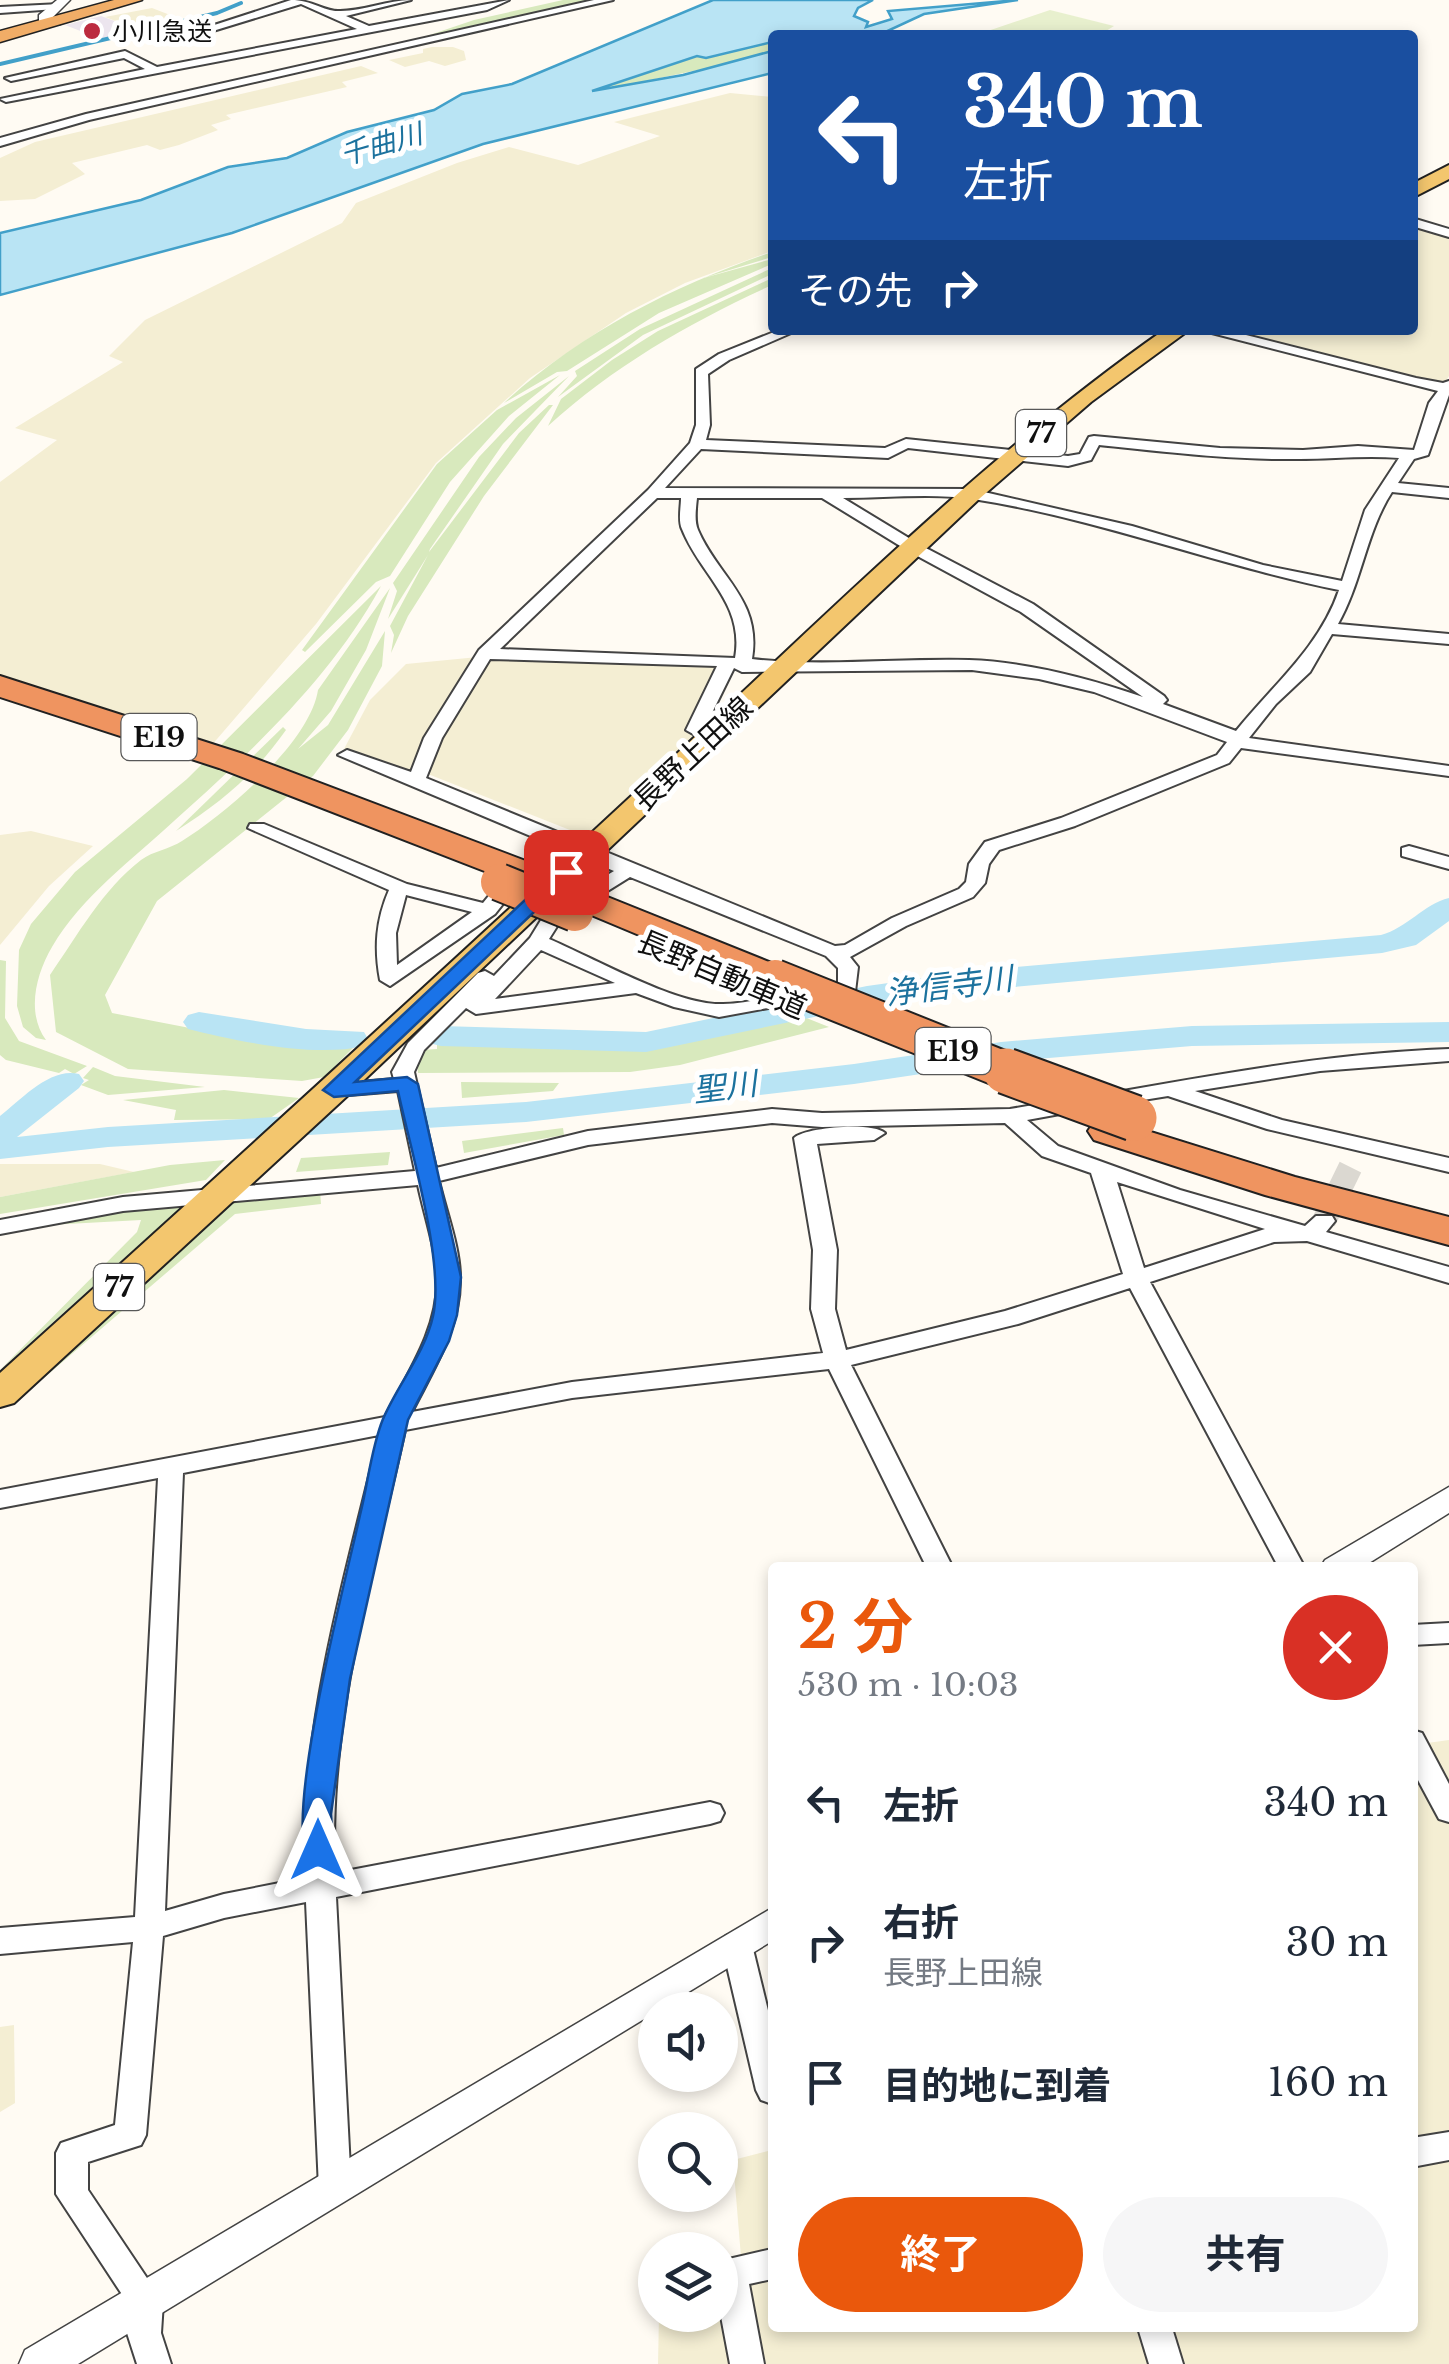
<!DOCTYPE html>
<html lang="ja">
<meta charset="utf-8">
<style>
body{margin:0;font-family:"Libre Baskerville","Noto Sans JP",serif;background:#f6f6f7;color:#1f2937;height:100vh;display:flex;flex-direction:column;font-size:38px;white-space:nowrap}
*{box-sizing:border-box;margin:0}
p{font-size:32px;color:#747a83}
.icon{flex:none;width:55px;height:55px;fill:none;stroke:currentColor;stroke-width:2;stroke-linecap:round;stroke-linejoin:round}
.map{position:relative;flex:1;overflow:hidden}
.side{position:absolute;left:768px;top:1562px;width:650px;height:770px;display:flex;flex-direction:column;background:#fff;border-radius:10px;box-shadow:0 5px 15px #0003}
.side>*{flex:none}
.guide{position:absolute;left:768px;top:30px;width:650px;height:305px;border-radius:10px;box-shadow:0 5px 15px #0003;background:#1a4fa0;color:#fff;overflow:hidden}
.buttons{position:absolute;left:638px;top:1992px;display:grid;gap:20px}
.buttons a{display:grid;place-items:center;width:100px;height:100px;border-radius:50%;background:#fff;box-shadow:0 5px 15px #0003;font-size:50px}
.pin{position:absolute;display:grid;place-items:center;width:85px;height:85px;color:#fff;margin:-42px;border-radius:20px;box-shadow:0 5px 15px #0006}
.me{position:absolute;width:110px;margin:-55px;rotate:0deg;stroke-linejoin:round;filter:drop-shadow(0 0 8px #0008)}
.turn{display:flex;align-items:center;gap:35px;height:210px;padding:0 30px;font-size:45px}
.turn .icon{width:130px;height:130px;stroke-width:2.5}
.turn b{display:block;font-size:70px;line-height:85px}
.then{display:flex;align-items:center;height:95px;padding:0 30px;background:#0003;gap:20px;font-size:38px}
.round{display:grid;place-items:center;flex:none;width:105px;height:105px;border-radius:52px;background:#f6f6f7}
.overview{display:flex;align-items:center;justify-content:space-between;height:170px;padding:0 30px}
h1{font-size:60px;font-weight:700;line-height:75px;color:#ea580c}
.button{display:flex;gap:20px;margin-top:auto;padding:20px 30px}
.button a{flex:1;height:115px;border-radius:60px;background:#ea580c;color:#fff;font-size:40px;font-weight:700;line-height:115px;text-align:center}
.button a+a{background:#f6f6f7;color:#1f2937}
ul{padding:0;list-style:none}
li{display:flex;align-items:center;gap:30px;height:140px;padding:0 30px}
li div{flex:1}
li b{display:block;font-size:38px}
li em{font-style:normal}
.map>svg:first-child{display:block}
.industrial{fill:#ece5ee}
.farmland{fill:#f4eed3}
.green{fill:#d8e9bd}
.pitch{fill:#e8f0ce}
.water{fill:#b9e4f4;stroke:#42a0c9;stroke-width:2.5}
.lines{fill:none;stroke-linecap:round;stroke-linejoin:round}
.stream{stroke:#42a0c9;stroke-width:4}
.river{fill:#b9e4f4;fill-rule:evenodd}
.minor-tunnel{stroke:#dbd8d1;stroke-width:24;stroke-dasharray:24 12;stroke-linecap:butt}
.minor-casing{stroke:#434343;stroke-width:4}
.tertiary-casing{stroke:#434343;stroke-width:3}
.primary-casing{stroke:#212121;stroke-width:4}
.trunk-casing{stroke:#212121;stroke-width:3}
.motorway-casing{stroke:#212121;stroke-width:4}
.minor{fill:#fff;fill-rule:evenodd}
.tertiary{fill:#fff;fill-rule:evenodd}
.primary{fill:#f3c66e;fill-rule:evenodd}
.trunk{fill:#f1ad67;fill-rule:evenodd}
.motorway{fill:#ef9460;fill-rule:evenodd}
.motorway-bridge-far1-casing{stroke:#212121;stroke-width:40;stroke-linecap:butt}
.motorway-bridge-casing{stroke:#212121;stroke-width:49;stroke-linecap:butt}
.motorway-bridge-far1{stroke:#ef9460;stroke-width:36}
.motorway-bridge{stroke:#ef9460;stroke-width:45}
.route{fill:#1a73e8;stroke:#114b97;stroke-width:2.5}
.poi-dot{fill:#bc2b40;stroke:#fff;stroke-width:4}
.labels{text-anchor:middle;stroke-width:10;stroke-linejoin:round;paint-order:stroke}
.far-poi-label{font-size:25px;fill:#101010;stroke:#fff;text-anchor:start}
.far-water-label{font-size:28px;font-style:italic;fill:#1c729e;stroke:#fff}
.shield{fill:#fff;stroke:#585858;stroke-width:2.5}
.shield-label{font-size:28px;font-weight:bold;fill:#101010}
.street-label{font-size:30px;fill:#101010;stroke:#fff}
.water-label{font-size:32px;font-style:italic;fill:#1c729e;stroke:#fff}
</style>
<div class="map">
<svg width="1449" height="2364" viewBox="0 0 1449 2364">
<rect width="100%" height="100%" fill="#fffbf3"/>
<path class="industrial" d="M101,16L142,31L106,41L65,25Z"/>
<g class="farmland">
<path d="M152,8L183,20L142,31L105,17Z"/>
<path d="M432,47H453L464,51L466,60L445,66L429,61L405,67L389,60L423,53V49Z"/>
<path d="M361,66L378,73L342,82L347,87L226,115L231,119L211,125L218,130L179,145L160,150L147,145L72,163L85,174L35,199L0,201V158L35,142Z"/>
<path d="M730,93L772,97V251L685,283L626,313L530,378L436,463L316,624L211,746L0,678V482L57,440L15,428L123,362L109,356L145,320L342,223L356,203L457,163L509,147L578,165L660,136L614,122Z"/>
<path d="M1413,225L1449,235V376L1443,385L1381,374L1282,343L1216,330H1412Z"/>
<path d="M488,656L721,665L700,734L585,836L428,774L438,741Z"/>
<path d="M478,657L413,772L344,749L370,700L406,664Z"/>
<path d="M31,831L93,846L49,886L0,945V835Z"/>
<path d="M0,1164H100L134,1172L0,1197Z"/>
<path d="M1449,1740V2364H658L659,2315H720V2268L741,2257L733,2160L772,2150V2328H1412L1413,1745Z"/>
<path d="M14,2025L15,2103L0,2112V2027Z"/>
</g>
<g class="green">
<path d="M563,0H598L400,45L474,20Z"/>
<path d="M772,42V51L746,60L583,94L697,56Z"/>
<path d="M772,252V257L700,279L772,259V264L659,313L567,371L557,372L504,403C582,331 678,284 772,252Z"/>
<path d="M772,268V274L643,335L558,397L577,376L575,371L640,329Z"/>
<path d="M772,278V285C691,322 615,365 548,426L561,399L612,360L658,331Z"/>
<path d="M560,375L509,416L450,482L390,576L376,582L305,652L302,650L437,464L497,410Z"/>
<path d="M569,376L503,444L430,549L429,552L519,433L549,405H553L484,496L408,616L391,653L394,635L390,626L428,555L388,619L397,591L393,583L479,457L516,418Z"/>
<path d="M381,586C331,678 251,752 174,821C132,860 82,896 52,947C36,974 26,1013 46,1040L36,1038L23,1027L17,1006L19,950L31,924L75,872L187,779Z"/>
<path d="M390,588L366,650L331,711L298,749L328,725L385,631L382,666L348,730L313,776L157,901L105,995L112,1013L283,1046L354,1047L324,1077L302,1081L128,1069L56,1032L50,975C77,936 103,889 141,860C153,851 170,849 182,841C227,813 310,742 318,690Z"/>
<path d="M283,727L286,730C253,776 223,801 176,831Z"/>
<path d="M0,960L6,961L5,1018L19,1041L87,1066L74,1074L65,1069L59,1073L6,1060L0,1055Z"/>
<path d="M799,1015L829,1027L680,1065L630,1072L418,1073L417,1056L421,1050L437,1049V1041L662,1047Z"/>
<path d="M93,1067L115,1076L205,1087L108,1095L81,1085L89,1080L83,1078Z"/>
<path d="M461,1082L559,1083L553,1091L462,1098Z"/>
<path d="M224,1090L299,1098L269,1119L174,1120L176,1110L123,1100Z"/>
<path d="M563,1128L564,1135L464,1153L462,1141Z"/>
<path d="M390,1152L388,1165L296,1172L301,1158Z"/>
<path d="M225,1160L206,1180L0,1214V1197L170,1165Z"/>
<path d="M320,1190L321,1204L235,1214L24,1395L235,1201Z"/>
<path d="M170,1203L180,1208L0,1370L137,1232L141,1220L30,1226Z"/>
</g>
<path class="pitch" d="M1050,10L1114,26L1106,31L1126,35H976Z"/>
<path class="water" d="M713,0H873L858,8L854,16L868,22L866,27L892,19L888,11L1018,0L924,14L879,35H772V42L706,58L697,56L592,91L683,75L772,51V73L483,144L232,233L0,295V233L141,200L228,167L287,158L347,132L434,110L462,94L512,84Z"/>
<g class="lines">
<path class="stream" d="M0,64L217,13L241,3"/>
<g class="river">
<path d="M1449,898V921L1416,945L1382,953L982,990L867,1006L646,1052L441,1046L429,1043L425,1036L429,1029L441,1026L646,1032L867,986L982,970L1381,935C1407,928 1424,904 1449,898Z"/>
<path d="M199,1012L306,1029L364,1032L368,1039L364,1046C315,1058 236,1041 188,1029L183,1022L188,1015Z"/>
<path d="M1449,1022V1042L1192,1046L1001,1062L854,1084L526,1122L108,1147L0,1159V1116C22,1099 50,1067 79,1074L84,1081L79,1088L17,1137L108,1127L526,1102L854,1064L1001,1042L1192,1026Z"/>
</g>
<path class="minor-tunnel" d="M1324,1221L1351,1166"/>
<defs>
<g id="minor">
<path d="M291,0C312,0 323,11 338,11C362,12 387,0 411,0L346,16L369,26L509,0L487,10L6,102L0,99L145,69L124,58L11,81L5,78L125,51L157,67L357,29L301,4L177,42L168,40Z"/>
<path d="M594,0H613L89,120L0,146V138L86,114Z"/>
<path d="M60,4L56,9L0,13V7Z"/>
<path d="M1412,218L1449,229V237L1412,226Z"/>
<path d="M779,330H798L729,360L708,374L710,425L706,440L885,448L906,439L1068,456L1080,454L1089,437L1094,436L1220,448L1303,450L1358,446L1414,450L1429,403L1438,391L1200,330H1226L1416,378L1443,383L1449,381V395L1428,455L1414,459L1398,483L1449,488V498L1392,492C1366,532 1362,582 1338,624L1449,634V644L1332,634L1310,672L1276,704L1249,738L1449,766V776L1241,748L1229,763L1075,826L999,850L989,864L985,883L973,897L906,926L850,957L858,967L855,992L719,1017L674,1007L636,993L476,1014L466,1008L424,1050L414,1072L436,1168L588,1131L772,1109L822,1113L1010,1109L1074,1098L1085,1105L1082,1110L1027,1120L1058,1146L1180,1190L1305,1226L1316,1216H1332L1335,1221L1326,1232L1449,1267V1283L1307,1241L1274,1242L1150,1282L1305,1568H1279L1130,1288L1018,1324L851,1365L953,1568H927L829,1369L572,1398L405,1430C373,1575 327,1724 335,1873L710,1802L720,1805L724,1813L720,1821L710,1824L336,1897L351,2188L347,2198L335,2203L323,2198L319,2188L306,1902L224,1918L163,1936L146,2135L141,2145L88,2162V2190L163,2302L161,2333L171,2364H137L127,2333L129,2305L56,2194V2153L61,2143L115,2125L133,1942L0,1954V1928L135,1917L158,1478L0,1508V1490L385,1417C407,1374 439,1328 437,1278C436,1248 424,1214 418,1185L123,1211L0,1234V1220L123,1197L415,1171L398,1091L325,1097L314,1091L325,1085L394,1079L392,1072L408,1043L478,973L485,971L494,976L530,938L546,912L614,871L568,852L506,900L495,914L390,986L380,980C374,948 376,920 389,890L248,828L250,824H264L407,884L483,903L492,892L552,845L338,755L347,750L411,772L424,738L479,650L648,490L690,443L696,425V369L719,354ZM1099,445C1166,452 1232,460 1299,459C1333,459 1365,455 1399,458L1365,510L1342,581L1263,565L1132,526L971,489L665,488L701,449L888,458L908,448L1068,466L1091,460ZM657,498H681C681,507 678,521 682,529C700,575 745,603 735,658L500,649ZM697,498H822L910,552L1021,612L1143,697C1088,678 1027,662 969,660C897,658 824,667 752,659C762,600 718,577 698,530C694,521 696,508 697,498ZM843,498C885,498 932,493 973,499C1097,518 1216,565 1339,590C1320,647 1272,686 1236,731L1163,704L1167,700L1164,696L1033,604L922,546ZM490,659L717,666L686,730L695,735L721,738V730L705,727L734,668L742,672L972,670L1039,679L1094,692L1227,742L1217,755L1061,818L985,842L969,864L966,882L959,889L892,918L845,945L835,946L426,778L442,738ZM630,877L826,956L838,968V983C799,986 762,1003 723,1004C677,1006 594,958 549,939L561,920ZM406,895L472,912L397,965L396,933ZM541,950L615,983L495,999ZM772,1123L822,1127L1005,1123L1042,1156L1091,1173L1123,1274L1005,1311L846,1350L835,1309L837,1250L817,1144L874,1140L885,1133C873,1122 806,1127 794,1138L813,1250L811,1309L823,1353L572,1382L412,1412C433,1370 460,1329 460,1281C461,1249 446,1212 439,1181L588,1145ZM1117,1182L1265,1229L1144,1268ZM379,1435C345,1580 299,1728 305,1878L224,1894L165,1911L183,1473Z"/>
<path d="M1409,846L1449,857V869L1402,856V848Z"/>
<path d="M1449,1049V1061L1320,1071L1195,1091L1282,1120L1449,1158V1172L1267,1129L1168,1096L1106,1106L1095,1100L1106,1094C1220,1074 1333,1053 1449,1049Z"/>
<path d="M1449,1623V1643L1412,1645V1625Z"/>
<path d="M1412,1730L1422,1733L1449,1784V1822L1439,1819L1412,1769Z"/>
<path d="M737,1932L748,1936L752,1945L772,2027V2104L761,2100L756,2090L722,1945L726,1936Z"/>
<path d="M1449,2132V2160L1412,2167V2138Z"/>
<path d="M772,2249V2279L749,2284L764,2364H730L720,2311V2261Z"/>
<path d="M1138,2328H1172L1183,2364H1149Z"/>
</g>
<g id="tertiary">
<path d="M57,0H70L53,17L60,18V24L39,21V15Z"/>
<path d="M1449,1487V1513L1361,1568H1320L1325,1560Z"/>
<path d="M772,1908V1941L78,2364H19L25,2350Z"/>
</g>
<g id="primary">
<path d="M1449,165V179L1412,198V184Z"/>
<path d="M1164,330H1189L1091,402L979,499L346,1097L14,1403L0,1407V1373C224,1171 446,968 667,763C828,614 984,456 1164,330Z"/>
</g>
<path id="trunk" d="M114,0H142L0,42V31Z"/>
<g id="motorway">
<path d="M0,676L243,754L531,863L536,871L531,879L518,882L505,879L219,768L0,697Z"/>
<path d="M590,890L789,970L794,978L789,986L775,990L761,986L577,909L571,901L577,893Z"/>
<path d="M1109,1119L1295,1177L1449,1217V1245L1265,1195L1094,1140L1088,1131L1094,1122Z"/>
</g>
</defs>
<use href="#minor" class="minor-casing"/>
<use href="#tertiary" class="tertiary-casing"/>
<use href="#primary" class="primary-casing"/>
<use href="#trunk" class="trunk-casing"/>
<use href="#motorway" class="motorway-casing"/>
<use href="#minor" class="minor"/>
<use href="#tertiary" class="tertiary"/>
<use href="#primary" class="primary"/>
<use href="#trunk" class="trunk"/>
<use href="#motorway" class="motorway"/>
<defs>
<g id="motorway-bridge-far1">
<path d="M499,882L575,913"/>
<path d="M775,978L1012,1073"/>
</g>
<path id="motorway-bridge" d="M1006,1071L1134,1118"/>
</defs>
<use href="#motorway-bridge-far1" class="motorway-bridge-far1-casing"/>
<use href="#motorway-bridge" class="motorway-bridge-casing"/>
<use href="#motorway-bridge-far1" class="motorway-bridge-far1"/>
<use href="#motorway-bridge" class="motorway-bridge"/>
</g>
<path class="route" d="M566,866L575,872L572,876L355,1082L407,1077L418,1084L461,1277L457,1315L449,1341L408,1420L350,1679L331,1814L333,1850L329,1859L318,1862L308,1859C284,1813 347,1575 360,1515C368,1484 371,1448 383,1419C398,1384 425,1353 433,1316C445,1263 410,1148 398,1091L334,1097L323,1090L559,868Z"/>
<circle class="poi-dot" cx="92" cy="31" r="10"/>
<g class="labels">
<g class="far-poi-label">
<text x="112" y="40">小川急送</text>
</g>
<g class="far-water-label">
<text transform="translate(381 144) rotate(-16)" y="10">千曲川</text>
</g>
<g class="shield">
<rect x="1016" y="410" width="50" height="46" rx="8"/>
<rect x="121.5" y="714" width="75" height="46" rx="8"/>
<rect x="915.5" y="1028" width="75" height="46" rx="8"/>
<rect x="94" y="1264" width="50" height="46" rx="8"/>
</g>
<g class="shield-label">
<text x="1041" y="443">77</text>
<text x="159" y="747">E19</text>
<text x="953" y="1061">E19</text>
<text x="119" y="1297">77</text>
</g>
<g class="street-label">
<text transform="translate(693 754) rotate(-43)" y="10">長野上田線</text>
<text transform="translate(722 975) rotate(23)" y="10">長野自動車道</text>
</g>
<g class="water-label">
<text transform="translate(949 986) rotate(-7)" y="11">浄信寺川</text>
<text transform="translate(725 1087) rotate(-7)" y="11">聖川</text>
</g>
</g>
</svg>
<div class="buttons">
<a><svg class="icon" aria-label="sound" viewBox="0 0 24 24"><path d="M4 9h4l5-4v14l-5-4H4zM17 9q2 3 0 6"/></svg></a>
<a><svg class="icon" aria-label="search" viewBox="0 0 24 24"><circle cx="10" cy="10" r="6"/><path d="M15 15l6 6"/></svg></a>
<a><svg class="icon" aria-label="layers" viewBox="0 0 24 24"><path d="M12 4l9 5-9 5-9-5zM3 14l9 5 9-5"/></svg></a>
</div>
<div class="pin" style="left:566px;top:872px;background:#d93025"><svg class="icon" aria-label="arrive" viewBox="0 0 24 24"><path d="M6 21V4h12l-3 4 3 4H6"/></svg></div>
<svg class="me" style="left:318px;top:1850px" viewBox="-20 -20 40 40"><path d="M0-17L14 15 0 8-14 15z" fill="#1a73e8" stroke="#fff" stroke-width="4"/></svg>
<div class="guide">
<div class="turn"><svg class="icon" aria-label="left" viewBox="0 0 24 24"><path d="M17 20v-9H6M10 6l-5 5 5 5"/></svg><div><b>340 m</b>左折</div></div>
<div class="then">その先<svg class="icon" aria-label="right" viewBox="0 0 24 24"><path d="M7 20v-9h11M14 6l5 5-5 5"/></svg></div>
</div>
<section class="side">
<div class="overview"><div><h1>2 分</h1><p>530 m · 10:03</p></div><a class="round" style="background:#d93025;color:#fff"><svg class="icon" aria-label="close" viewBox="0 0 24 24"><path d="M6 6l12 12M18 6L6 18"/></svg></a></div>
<ul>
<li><svg class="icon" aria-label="left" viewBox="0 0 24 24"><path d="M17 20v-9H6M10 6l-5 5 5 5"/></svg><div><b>左折</b></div><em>340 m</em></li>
<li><svg class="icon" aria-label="right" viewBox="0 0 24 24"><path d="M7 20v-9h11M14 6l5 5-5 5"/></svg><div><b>右折</b><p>長野上田線</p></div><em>30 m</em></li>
<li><svg class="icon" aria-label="arrive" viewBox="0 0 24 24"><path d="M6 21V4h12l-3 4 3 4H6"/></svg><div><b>目的地に到着</b></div><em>160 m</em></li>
</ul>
<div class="button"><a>終了</a><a>共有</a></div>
</section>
</div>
